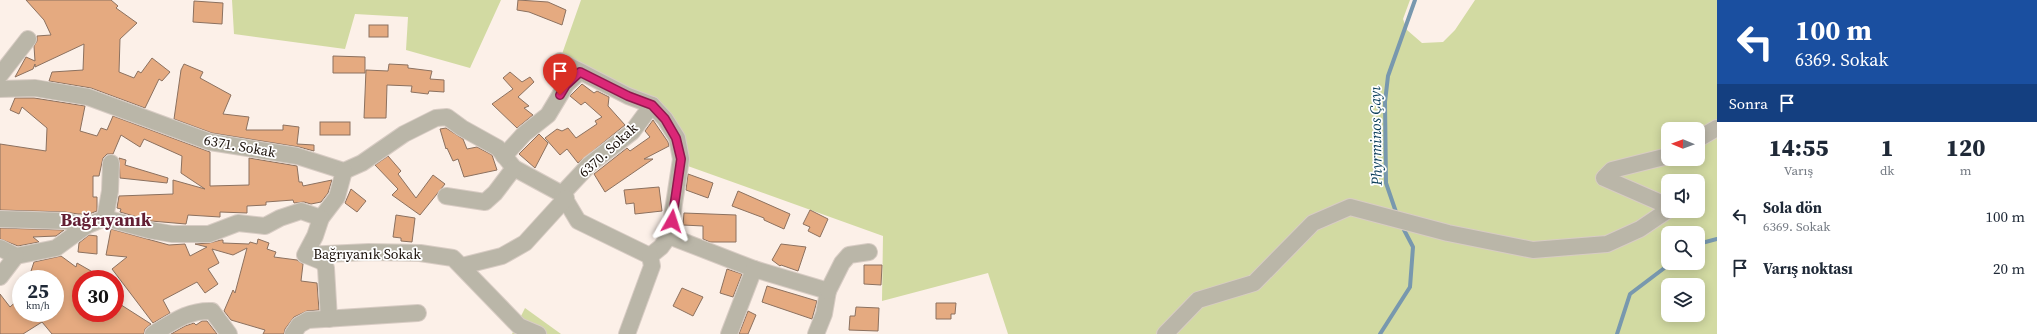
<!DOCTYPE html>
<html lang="tr">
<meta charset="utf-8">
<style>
body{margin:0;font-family:"Source Serif 4",serif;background:#f6f6f7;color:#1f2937;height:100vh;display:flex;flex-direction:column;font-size:15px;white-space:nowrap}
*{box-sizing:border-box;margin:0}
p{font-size:13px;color:#747a83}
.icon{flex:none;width:22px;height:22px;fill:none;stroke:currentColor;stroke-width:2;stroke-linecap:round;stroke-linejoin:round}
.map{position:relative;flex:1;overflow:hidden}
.sheet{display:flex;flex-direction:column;background:#fff;width:320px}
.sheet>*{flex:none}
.guide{background:#1a4fa0;color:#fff;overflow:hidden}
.needle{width:26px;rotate:271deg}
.fabs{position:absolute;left:1661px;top:122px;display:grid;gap:8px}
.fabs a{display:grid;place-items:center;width:44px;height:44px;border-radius:8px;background:#fff;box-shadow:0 2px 10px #0003;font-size:20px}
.speed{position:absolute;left:12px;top:270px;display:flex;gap:8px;font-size:20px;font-weight:700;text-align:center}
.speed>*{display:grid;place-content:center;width:52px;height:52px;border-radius:50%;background:#fff;box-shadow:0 2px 10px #0003;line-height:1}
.speed small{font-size:10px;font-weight:400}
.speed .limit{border:6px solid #d22;background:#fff;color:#111}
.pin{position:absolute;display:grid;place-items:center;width:34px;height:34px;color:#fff;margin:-41px -17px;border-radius:50% 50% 50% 0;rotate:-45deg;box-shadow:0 0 4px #0007}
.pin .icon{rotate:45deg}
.me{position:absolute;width:44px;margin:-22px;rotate:6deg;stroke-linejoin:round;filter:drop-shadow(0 0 3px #0008)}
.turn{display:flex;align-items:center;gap:14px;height:84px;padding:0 12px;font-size:18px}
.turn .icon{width:52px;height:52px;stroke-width:2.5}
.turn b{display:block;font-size:28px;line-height:34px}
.then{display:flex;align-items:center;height:38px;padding:0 12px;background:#0003;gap:8px;font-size:15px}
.eta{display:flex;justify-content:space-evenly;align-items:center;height:68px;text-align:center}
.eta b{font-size:24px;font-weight:800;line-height:28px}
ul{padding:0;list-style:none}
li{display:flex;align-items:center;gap:12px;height:52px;padding:0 12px}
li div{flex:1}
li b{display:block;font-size:15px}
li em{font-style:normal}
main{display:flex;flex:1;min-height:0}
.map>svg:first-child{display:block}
.green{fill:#d2daa2;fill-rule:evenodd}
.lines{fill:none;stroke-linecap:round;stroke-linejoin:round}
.stream{stroke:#7898ae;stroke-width:4}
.building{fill:#e5aa80;stroke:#8c715f}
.minor-casing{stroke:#d8ccc4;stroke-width:18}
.minor{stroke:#bab6a8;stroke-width:16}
.route-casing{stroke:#8e194d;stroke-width:10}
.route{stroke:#db2777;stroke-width:7}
.labels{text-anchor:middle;stroke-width:3.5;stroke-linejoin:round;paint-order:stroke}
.street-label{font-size:14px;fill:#1a1009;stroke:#fff}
.water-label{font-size:15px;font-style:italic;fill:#0f415e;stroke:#fff}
.district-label{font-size:18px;font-weight:bold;fill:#621e33;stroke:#fff}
</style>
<main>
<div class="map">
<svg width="1717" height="334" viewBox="0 0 1717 334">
<rect width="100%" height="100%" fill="#fcf0e8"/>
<g class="green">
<path d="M232,0H501L470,68L406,50L408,17L355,14L345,49L234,34Z"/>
<path d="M581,0H1410L1403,19L1407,30L1422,43L1443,42L1455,30L1475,0H1717V334H1008L988,273L882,301L883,236L685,165L675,127L562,54ZM1668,129H1698V159H1668ZM1668,181H1698V211H1668ZM1668,233H1698V263H1668ZM1668,285H1698V315H1668Z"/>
<path d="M525,308L561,334H512Z"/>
</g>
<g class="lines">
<g class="stream">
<path d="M1397,215L1386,183L1385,102L1388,76L1415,0"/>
<path d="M1698,244L1717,239"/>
<path d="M1380,334L1410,287L1413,247L1402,226"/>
<path d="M1617,334L1630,294L1671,263"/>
</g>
</g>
<g class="building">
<path d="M26,0H111L118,6L116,8L137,23L120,39L119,72L134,78L138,71L141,73L152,58L170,72L162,81L159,79L145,108L91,88L49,81L52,72L83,70L84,44L35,67V64L33,69L15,77L26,57L35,61L34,46L37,41V36L51,35L44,20Z"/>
<path d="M518,0L548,2L566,10L562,25L529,12L517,10Z"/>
<path d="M194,1L223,3L222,24L193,22Z"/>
<rect x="369" y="25" width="19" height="12"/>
<path d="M333,56L365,57V73H333Z"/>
<path d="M184,64L203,72L200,78L231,95L223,114L249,117L246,130H283V125L299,127L297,144L314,145V151L299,147L212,133L174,119L181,70Z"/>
<path d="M389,64L408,65V68L432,71L430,79L444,80V92L429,91L428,94L411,92L412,86L387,85L386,118H364L366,70L388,71Z"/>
<path d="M510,72L522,82L530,77L534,82L518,97L529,106L524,108L533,115L517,128L492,104L513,89L503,78Z"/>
<path d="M582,84L594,93L597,91L609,97L608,106L625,125L578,163L567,149L560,155L545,138L557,129L562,131L568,128L576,138L597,124L595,121L602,117L585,102L581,105L570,96Z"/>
<path d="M15,98H34L85,106L80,131L97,136L101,128L107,130L113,116L210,152V186L249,185V158L297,166L299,182H302L303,186L332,180L328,193L321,202L311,204L304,202L294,203L293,200L266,202V205L247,206V213L220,212V217L188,215L186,224L151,221L120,212L121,209L117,208L119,196L173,194V180L205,189L181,173L182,156L144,139L140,147L121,135L113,154H107L103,158L99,176H93V197H97V211L89,214H78L65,212L0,210V144L46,151L47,128L22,107L19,114L10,110Z"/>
<path d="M653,120L668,142L669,146L644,159H653L605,192L594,174L627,148L630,151L650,137L645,131Z"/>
<rect x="320" y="122" width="30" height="13"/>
<path d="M446,128L463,139L467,149L477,147L492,155L497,170L464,177L458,159L453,161L447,148L446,149L440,129Z"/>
<path d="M539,134L548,143L535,168L519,154Z"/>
<path d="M388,156L401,171L398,174L416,198L433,175L445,184L420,215L392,195L398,189L375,165Z"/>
<path d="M119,158L126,160L125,165L168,178L167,183L120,178Z"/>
<path d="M688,174L713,183L708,198L686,190Z"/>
<path d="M659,187L662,211L635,214L634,203L626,204L624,190Z"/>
<path d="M351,189L366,201L357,212L345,203Z"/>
<path d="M738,191L790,214L784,229L764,220V218L732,206Z"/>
<path d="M810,210L828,219L820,237L808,231L810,227L803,224Z"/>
<path d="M684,213L736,215V242H710L703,239V226L683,225Z"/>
<path d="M396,215L415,218L412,242L401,241V238L393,237Z"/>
<path d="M0,228L64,230L56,236L33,237L39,242L18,246L0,239Z"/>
<path d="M111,229L169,245L185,244L190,256L207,247L195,244L209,243L221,240H223V243L249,244L250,242L257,244L258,239L269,243L267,249L276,252L274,257L297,260L303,264L301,281L317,283L319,310L307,311L294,317L285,329L284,334H263L265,330L231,320L224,311L233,290L235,293L247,248L233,255L212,249L219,263L208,269L218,284L205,293L197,282L163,300L170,313L153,323L112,269L127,257L106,255Z"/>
<path d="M89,235L97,236V254L78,252L79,243Z"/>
<path d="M781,244L806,247L798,271L781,265L780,266L772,260Z"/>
<path d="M61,256L76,267L77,263L105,279H81V313H115V301L151,324L145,329L144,334H52L42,322L23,334H0V294L10,307L21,297V313H55V279H32L35,273L31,271L34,262Z"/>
<path d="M864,265H882L881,285L864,284Z"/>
<path d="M727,269L742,274L733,297L720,293Z"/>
<path d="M767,286L817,301L812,319L762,302Z"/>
<path d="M682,288L703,297L693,316L673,306Z"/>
<path d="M936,303H956L955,314H951V319H936Z"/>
<path d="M856,307L879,308L878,331L849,330L850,316H855Z"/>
<path d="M748,311L756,315L748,334H739Z"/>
<path d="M202,321H207L217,334H171L185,326L194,323L196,325Z"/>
</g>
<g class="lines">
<defs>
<g id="minor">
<path d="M560,61L628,96L652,105L665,119L677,138L681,159L669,236L661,247L650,256"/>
<path d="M0,75L28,39"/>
<path d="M0,89L35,88L88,97L210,142L297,156L344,171L362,163L404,134L436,118L447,117L462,128L498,148L514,168L562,194L578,221L650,256"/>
<path d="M1698,139L1717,128"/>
<path d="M504,156L524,134L548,115L566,85L580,72"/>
<path d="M1668,156L1612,170L1604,178L1668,206"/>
<path d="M344,171L337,197L321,218L315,236L305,255L369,252L420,253L453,258L519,326L538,334"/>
<path d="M562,194L590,164L632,132L652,105"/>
<path d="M446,196L485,202L495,193L514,168"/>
<path d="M105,218L110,191L111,163"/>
<path d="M0,219L65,221L86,226"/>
<path d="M669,236L754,269L828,291L824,314L816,334"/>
<path d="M0,248L16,256L56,248L86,226L105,218L149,230L172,234H209L238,223L265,226L280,218L301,211L321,218"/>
<path d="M306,255L323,262L326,268L329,319"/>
<path d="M462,266L502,256L525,243L566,198"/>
<path d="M0,277L16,256"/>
<path d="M828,291L842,263L849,255L869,252"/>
<path d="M153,334C173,322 188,310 212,311L229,334"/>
<path d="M293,334L299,325L308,320L418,313"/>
<path d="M627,334L652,266L650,256"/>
<path d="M729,334L754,269"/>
<path d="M1165,334L1198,300L1254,283L1313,223L1350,207L1448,233L1533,250L1607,244L1640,229L1668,210"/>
</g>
</defs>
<use href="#minor" class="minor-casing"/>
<use href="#minor" class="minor"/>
</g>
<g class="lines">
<defs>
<path id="route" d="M560,95L566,85L580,72L628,96L652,105L665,119L676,138L681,159L672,221"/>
</defs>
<use href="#route" class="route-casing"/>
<use href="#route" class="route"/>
</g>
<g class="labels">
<g class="street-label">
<text transform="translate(240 146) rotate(10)" y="5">6371. Sokak</text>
<text transform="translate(608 150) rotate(-42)" y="5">6370. Sokak</text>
<text x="367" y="259">Bağrıyanık Sokak</text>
</g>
<g class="water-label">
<text transform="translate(1376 136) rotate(-91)" y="5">Phyrminos Çayı</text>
</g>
<g class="district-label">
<text x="106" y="226">Bağrıyanık</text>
</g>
</g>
</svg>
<div class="fabs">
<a><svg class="needle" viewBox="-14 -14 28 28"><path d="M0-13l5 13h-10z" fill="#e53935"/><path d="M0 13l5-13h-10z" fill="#747a83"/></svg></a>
<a><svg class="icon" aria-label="sound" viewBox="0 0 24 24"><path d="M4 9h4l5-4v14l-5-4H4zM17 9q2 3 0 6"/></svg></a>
<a><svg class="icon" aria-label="search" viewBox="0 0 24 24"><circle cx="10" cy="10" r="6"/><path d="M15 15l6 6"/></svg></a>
<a><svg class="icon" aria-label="layers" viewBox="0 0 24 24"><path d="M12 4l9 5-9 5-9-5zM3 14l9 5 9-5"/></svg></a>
</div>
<div class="speed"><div>25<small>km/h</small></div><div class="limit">30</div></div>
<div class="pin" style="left:560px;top:95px;background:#d93025"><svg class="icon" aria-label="arrive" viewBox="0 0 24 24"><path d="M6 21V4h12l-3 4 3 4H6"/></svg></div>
<svg class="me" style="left:672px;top:221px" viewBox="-20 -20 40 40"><path d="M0-17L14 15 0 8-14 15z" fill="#db2777" stroke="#fff" stroke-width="4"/></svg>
</div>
<section class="sheet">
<div class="guide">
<div class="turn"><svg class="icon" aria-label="left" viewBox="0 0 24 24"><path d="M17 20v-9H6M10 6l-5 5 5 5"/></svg><div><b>100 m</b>6369. Sokak</div></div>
<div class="then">Sonra<svg class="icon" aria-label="arrive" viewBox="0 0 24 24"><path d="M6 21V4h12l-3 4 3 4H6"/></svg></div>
</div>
<div class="eta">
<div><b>14:55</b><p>Varış</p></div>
<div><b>1</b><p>dk</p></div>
<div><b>120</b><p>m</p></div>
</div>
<ul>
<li><svg class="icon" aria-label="left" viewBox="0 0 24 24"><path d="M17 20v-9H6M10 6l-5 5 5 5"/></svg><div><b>Sola dön</b><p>6369. Sokak</p></div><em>100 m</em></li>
<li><svg class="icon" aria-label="arrive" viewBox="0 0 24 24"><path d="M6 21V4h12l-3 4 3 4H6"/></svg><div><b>Varış noktası</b></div><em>20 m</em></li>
</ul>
</section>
</main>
